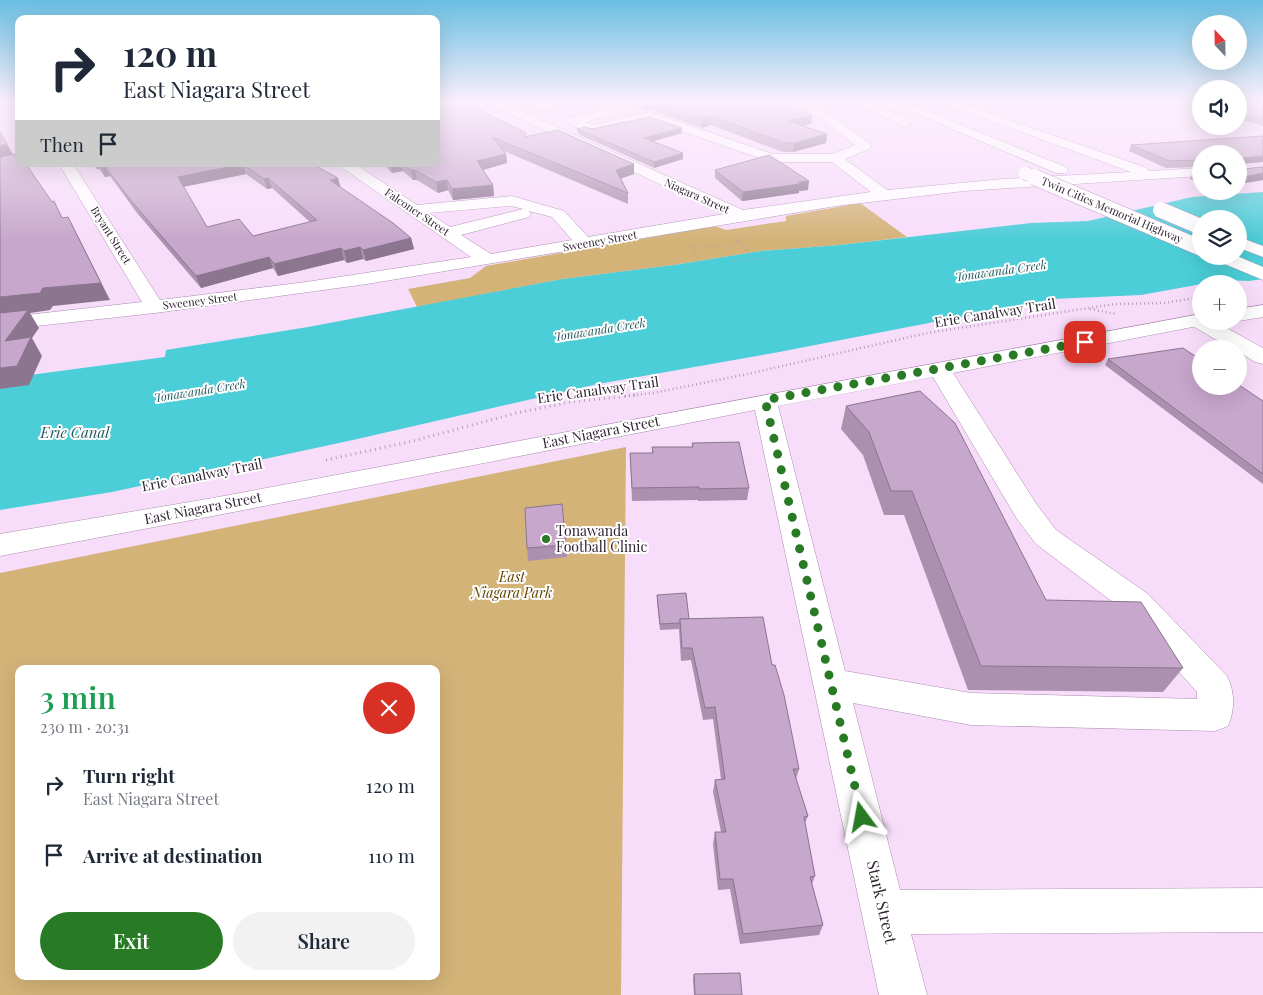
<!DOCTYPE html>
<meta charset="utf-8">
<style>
body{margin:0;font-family:"Playfair Display",serif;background:#f2f2f3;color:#1f2937;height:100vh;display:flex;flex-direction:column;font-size:19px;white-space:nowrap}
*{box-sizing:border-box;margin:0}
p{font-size:16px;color:#747a83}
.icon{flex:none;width:28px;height:28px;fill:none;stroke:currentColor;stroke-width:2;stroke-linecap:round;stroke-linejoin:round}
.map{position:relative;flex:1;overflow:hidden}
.sheet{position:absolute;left:15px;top:665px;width:425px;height:315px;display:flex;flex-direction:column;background:#fff;border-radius:10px;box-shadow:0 5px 20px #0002}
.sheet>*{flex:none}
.banner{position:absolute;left:15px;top:15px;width:425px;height:152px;border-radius:10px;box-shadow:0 5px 20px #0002;background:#fff;color:#1f2937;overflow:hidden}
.needle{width:32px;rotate:338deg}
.controls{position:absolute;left:1192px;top:15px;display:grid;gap:10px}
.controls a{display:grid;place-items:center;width:55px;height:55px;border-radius:50%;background:#fff;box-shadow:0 5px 20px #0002;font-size:25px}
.pin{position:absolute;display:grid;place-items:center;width:42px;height:42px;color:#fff;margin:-21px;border-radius:10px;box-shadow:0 2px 8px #0006}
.me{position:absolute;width:55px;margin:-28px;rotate:347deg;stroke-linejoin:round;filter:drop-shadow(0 0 4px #0008)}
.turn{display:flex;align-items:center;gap:18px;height:105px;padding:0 25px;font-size:22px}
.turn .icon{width:65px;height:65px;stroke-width:2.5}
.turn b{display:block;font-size:35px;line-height:42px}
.then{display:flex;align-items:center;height:48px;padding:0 25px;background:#0003;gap:10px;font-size:19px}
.round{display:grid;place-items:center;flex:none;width:52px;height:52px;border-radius:26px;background:#f2f2f3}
.head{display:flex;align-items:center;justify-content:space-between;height:85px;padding:0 25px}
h1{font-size:30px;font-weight:600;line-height:38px;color:#1e9e55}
.cta{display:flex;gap:10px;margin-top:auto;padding:10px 25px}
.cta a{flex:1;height:58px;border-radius:30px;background:#287a24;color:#fff;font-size:20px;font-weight:600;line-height:58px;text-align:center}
.cta a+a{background:#f2f2f3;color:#1f2937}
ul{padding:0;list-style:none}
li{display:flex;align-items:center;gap:15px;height:70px;padding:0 25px}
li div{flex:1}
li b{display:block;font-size:19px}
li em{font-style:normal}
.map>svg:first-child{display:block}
.green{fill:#d3b378;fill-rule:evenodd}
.water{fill:#4bced8;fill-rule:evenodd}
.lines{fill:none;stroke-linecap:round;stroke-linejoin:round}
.minor-casing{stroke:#ac8cb0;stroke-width:1}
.major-casing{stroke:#ac8cb0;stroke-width:1}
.path-far3{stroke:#b39db6;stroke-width:1;stroke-dasharray:0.5 2;stroke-linecap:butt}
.path-far2{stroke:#b39db6;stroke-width:2;stroke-dasharray:0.5 2.5;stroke-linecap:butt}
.path-far1{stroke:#b39db6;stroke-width:2.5;stroke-dasharray:1 3;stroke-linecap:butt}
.path{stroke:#b39db6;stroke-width:3;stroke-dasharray:1 4;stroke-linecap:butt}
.minor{fill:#fff;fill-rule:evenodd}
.major{fill:#fff;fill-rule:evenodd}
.major-bridge-far1-casing{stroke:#ac8cb0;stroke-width:14;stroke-linecap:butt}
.major-bridge-casing{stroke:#ac8cb0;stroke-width:17;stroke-linecap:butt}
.major-bridge-far1{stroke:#fff;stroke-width:13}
.major-bridge{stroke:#fff;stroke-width:16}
.wall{fill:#ab90af;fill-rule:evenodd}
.shaded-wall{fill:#8b758f}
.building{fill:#c7a7cc;stroke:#8b758f;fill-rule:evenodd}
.route{stroke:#287a24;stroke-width:9;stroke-dasharray:0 16.2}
.poi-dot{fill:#287a24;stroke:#fff;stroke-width:2}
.labels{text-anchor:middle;stroke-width:4;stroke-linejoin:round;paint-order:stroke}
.far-street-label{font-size:11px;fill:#2f2331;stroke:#fff}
.far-water-label{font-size:12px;font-style:italic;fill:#245b5f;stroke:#fff}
.street-label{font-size:14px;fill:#2f2331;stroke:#fff}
.poi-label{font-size:14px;fill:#2f2331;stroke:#fff;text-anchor:start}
.park-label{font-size:14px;font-style:italic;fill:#624600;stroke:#fff}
.water-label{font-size:15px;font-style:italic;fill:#245b5f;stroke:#fff}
.near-street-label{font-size:16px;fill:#2f2331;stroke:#fff}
</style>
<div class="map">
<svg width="1263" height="995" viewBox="0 0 1263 995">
<rect width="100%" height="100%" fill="#f8ddfb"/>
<g class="green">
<path d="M860,203L907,237L840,245L761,251L674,265L563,279L417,307L408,289L470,278L486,266L715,226L726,230L786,221V216Z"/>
<path d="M626,447L621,995H0V573ZM19,669H436V976H19Z"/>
</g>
<path class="water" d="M1263,192V279L1249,281L1224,280L1141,295L1053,299L779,352L598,384L353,440L112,492L0,510V379L165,357L166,350L308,327L563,279L674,265L761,251L840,245L1031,223L1088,221L1192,197ZM1201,219H1239V256H1201Z"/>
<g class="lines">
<defs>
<g id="minor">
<path d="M482,101H498L743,210L871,192L832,162H771L649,120L592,133L569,124L567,121L569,118L613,108L599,101H616L631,109L629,111L585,122L593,125L650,112L773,154H833L855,145L799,101H812L869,143L871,146L869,149L845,159L887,190L1003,179L1131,172L937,101H954L1147,168L1149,171L1201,168V176L964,191L836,206L367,284L155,313L0,330V318L142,302L59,164H73L160,300L306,282L471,257L341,167L339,164H355L417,205L512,196L564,211L588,237L724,214ZM511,206L528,210L523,209L450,227L429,213ZM529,211L552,217L572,240L491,254L461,235L529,217L531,214Z"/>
<path d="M523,101L541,103L569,101L540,111Z"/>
<path d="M891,101H901L903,104C896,110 872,114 865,108L867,106Z"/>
<path d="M1263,305V317L1239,321V309Z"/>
<path d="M1201,314V321H1210L1208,324L953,373L1037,505L1056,530L1148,594L1227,676C1235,692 1235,710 1228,726L1215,731L971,725L853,703L900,890L1263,888V932L911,934L927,995H879L755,410L213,516L0,556V534L213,498ZM933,377L1017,519L1036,544L1126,612L1197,692V699L971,693L845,671L778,406Z"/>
</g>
<g id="major">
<path d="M852,101H868L910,120L912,123L906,127L902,126Z"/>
<path d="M886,101H902L1066,167L1068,170L1066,173H1056Z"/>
<path d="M1239,237L1263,246V257L1239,248Z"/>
<path d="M1212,256H1237L1263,267V280L1215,260Z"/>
<path d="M1198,315L1201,316V321H1214L1263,348V364L1255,362L1239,352V349H1232L1191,325L1188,321L1191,317Z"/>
</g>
</defs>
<use href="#minor" class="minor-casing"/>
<use href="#major" class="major-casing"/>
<path class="path-far3" d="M1239,166L1263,164"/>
<g class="path-far2">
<path d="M735,236L753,259"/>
<path d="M692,246H729L748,236"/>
<path d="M691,247L704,267"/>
<path d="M734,261L770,258"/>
</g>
<g class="path-far1">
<path d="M1090,309L1116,314"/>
<path d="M625,396L653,393L743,375L927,333L1115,304L1164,303L1201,297"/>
</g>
<path class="path" d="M326,460L413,441L516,413L570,402L637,395"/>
<use href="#minor" class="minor"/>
<use href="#major" class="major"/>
<defs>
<path id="major-bridge-far1" d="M1025,173L1037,178"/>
<g id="major-bridge">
<path d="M1034,177L1201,248"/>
<path d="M1161,210L1201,227"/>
</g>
</defs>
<use href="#major-bridge-far1" class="major-bridge-far1-casing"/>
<use href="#major-bridge" class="major-bridge-casing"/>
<use href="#major-bridge-far1" class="major-bridge-far1"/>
<use href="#major-bridge" class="major-bridge"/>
</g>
<g class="wall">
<path d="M623,101H771L812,115L811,124L803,126L827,134L826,143L793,152H783L711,125L702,128L651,110L647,111Z"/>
<path d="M1180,101H1201V108Z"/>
<path d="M1239,101H1263V126L1239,119Z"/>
<path d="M466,103L527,137L634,164V174L621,178L628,193V204L504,151L506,154L507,163L483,170L493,185L494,196L453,200L448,190L438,193L417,180H413L403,171L392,173L383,164H436Z"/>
<path d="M682,128V133L653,141L683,159L654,168L578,134L577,129Z"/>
<path d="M1263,136V162L1241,164V167L1243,169L1263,167V180L1239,184V154H1201V167L1166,168L1129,151L1131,145Z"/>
<path d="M92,164H328L316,166L341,188L411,238L414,249L366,261L363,259L347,263L344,260L278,276L273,268L201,288L137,213L110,176L105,177L99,169H97ZM246,174L267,189L272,188L310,222L253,236L207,227L183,187Z"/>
<path d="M715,170L808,190L799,191V193L742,201L715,178Z"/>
<path d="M1201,171V184L1190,179L1193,172Z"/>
<path d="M1108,359L1263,401V484L1105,365Z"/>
<path d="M846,406L1046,600L1183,668L1163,692L968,690L904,515H884L863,455L841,429Z"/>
<path d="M692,443L749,488L747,500L698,501V500L632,501L630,453H652V447H692Z"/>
<path d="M562,504L567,557L528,561L527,548Z"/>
<path d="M657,595L689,619L772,665L799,769L796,779L808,816L805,823L815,876L812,884L823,925L819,935L740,944L730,889L718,890L713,844L715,832H721L713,792L715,780L721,779L713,719L703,720L691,660L681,661L679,629L660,630L657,601Z"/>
<path d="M694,974L742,995H694L693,979Z"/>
</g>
<g class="shaded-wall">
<path d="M458,101H474L464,103Z"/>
<path d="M647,102H651V110L647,111Z"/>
<path d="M812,115L811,124L787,130L788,121Z"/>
<path d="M712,116L711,125L702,128V119Z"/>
<path d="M682,128V133L644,144V138Z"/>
<path d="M827,134L826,143L793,152L795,143Z"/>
<path d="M7,144L15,158L0,161V146Z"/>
<path d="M683,153V159L654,168V162Z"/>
<path d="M506,154L507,163L479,171L477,161Z"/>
<path d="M1263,156V162L1239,164L1241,159L1242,158Z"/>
<path d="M95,164H97L99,169H97Z"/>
<path d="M243,164L246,174L182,187L178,177Z"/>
<path d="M304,164H328L306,168Z"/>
<path d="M390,164H401L403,171L392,173Z"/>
<path d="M634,164V174L617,180L616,170Z"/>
<path d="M105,166L110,176L105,177L101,167Z"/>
<path d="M411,170H415L417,180H413Z"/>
<path d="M1263,173V180L1239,184V178Z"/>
<path d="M268,178L272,188L267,189L264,179Z"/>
<path d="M338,178L341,189L330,180Z"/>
<path d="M447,180L448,190L438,193L436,182Z"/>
<path d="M809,181L808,190L799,191V193L742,201L743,192Z"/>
<path d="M493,185L494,196L453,200L452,189Z"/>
<path d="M68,217L110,300L53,306L50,310L30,313L39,328L32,338L42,356L29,385L0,389V297Z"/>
<path d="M411,238L414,249L366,261L363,250Z"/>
<path d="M360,247L363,259L347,263L344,251Z"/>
<path d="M341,248L344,260L278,276L274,264Z"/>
<path d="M269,257L273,268L201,288L196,276Z"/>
</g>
<g class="building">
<path d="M436,101H462L526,133L524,137L558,130L634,164L616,170L628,193L492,137L506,154L477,161L493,185L452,189L447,180L436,182L415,170H411L404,164H436Z"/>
<path d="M645,101H771L812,115L788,121L827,134L795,143H784L712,116L702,119L651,102H647Z"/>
<path d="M1239,101H1263V120L1239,113Z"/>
<path d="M649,117L682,128L644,138L683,153L654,162L577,129L585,127L592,129Z"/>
<path d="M0,132L7,144L0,146Z"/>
<path d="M1263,136V156L1242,158L1241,159V167L1243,169L1263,167V173L1239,178V154H1201V160L1169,161L1131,145Z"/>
<path d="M14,154L16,158L19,157V164H26L52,202L54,201L62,218L68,217L101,283L43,288L40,293L0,297V157Z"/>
<path d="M769,155L809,181L798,182L800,184L743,192L715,170Z"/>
<path d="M99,164H312L338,178L330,180L393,223L411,238L363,250L360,247L344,251L341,248L274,264L269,257L196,276L132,202L105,166L101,167ZM243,164L264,179L268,178L317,220L253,236L239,219L207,227L178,177Z"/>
<path d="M1201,171V175L1193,172Z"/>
<path d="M28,310L5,341L31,337L17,366L0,368V313Z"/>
<path d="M1183,348L1201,360V386H1239V385L1263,401V474L1108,359Z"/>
<path d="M920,391L955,423L1046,600L1141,602L1183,668L981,666L912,491H891L869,432L846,406Z"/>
<path d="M739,442L749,488L699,489V487L632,488L630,453H653L652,447H693L692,443Z"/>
<path d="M562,504L566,545L527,548L525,508Z"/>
<path d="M686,593L689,619H680V623L660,624L657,595Z"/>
<path d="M763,617L772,665H775L784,695L799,769H793L808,816L804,817L815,876L810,877L823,925L743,934L733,879H720L715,832H726L715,780L725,779L715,707L705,708L692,648H682L680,619Z"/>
<path d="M740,973L742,995H695L694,974Z"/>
</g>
<linearGradient id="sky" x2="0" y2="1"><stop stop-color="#69bee2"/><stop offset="0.42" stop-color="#fcf0fd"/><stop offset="1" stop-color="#fcf0fd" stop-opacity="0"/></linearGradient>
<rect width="1263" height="241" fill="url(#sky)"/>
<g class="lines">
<path class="route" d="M862,817L765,400L1085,342"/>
</g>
<circle class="poi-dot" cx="546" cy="539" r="5"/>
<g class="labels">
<g class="far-street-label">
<text transform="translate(697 196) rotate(24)" y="4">Niagara Street</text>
<text transform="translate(1112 210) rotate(23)" y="4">Twin Cities Memorial Highway</text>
<text transform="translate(417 212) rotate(34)" y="4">Falconer Street</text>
<text transform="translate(111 235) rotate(58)" y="4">Bryant Street</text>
<text transform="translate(600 241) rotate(-10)" y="4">Sweeney Street</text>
<text transform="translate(200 301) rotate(-7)" y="4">Sweeney Street</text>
</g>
<g class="far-water-label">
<text transform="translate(1001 271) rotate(-8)" y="4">Tonawanda Creek</text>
<text transform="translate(600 330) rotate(-9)" y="4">Tonawanda Creek</text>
<text transform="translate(200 391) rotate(-9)" y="4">Tonawanda Creek</text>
</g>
<g class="street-label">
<text transform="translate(995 313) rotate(-9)" y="5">Erie Canalway Trail</text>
<text transform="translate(598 390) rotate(-8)" y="5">Erie Canalway Trail</text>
<text transform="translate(601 432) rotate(-11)" y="5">East Niagara Street</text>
<text transform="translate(202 475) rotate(-11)" y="5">Erie Canalway Trail</text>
<text transform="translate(203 508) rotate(-11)" y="5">East Niagara Street</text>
</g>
<g class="poi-label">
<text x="556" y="536">Tonawanda<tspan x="556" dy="16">Football Clinic</tspan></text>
</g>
<g class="park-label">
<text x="512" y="582">East<tspan x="512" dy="16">Niagara Park</tspan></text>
</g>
<g class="water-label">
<text x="75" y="438">Erie Canal</text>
</g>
<g class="near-street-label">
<text transform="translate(882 902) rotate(77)" y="6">Stark Street</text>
</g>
</g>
</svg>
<div class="controls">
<a><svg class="needle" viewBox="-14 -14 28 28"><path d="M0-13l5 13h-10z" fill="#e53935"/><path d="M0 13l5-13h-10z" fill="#747a83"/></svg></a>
<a><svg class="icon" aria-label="sound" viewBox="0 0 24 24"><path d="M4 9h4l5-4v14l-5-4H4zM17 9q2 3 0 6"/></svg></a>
<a><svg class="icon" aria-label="search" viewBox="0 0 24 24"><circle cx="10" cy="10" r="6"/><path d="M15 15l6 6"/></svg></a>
<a><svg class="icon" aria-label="layers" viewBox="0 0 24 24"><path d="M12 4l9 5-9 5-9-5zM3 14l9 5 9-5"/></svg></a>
<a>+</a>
<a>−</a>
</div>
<div class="pin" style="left:1085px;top:342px;background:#d93025"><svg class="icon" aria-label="arrive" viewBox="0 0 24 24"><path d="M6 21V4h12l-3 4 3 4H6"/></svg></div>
<svg class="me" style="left:862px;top:817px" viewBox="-20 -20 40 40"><path d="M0-17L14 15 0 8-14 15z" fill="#287a24" stroke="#fff" stroke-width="4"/></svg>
<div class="banner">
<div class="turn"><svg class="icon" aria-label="right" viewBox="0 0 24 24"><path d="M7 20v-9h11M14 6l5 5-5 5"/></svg><div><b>120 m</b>East Niagara Street</div></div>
<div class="then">Then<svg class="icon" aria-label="arrive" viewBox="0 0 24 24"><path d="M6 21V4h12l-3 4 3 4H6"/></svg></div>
</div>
<section class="sheet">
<div class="head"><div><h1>3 min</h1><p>230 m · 20:31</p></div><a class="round" style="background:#d93025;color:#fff"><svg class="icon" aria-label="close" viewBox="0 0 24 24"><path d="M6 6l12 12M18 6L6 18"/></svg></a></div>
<ul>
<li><svg class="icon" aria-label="right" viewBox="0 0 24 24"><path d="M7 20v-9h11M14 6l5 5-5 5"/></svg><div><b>Turn right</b><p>East Niagara Street</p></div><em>120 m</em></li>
<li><svg class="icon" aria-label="arrive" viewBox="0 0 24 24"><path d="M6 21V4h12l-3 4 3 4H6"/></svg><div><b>Arrive at destination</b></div><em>110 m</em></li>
</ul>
<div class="cta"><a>Exit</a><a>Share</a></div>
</section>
</div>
